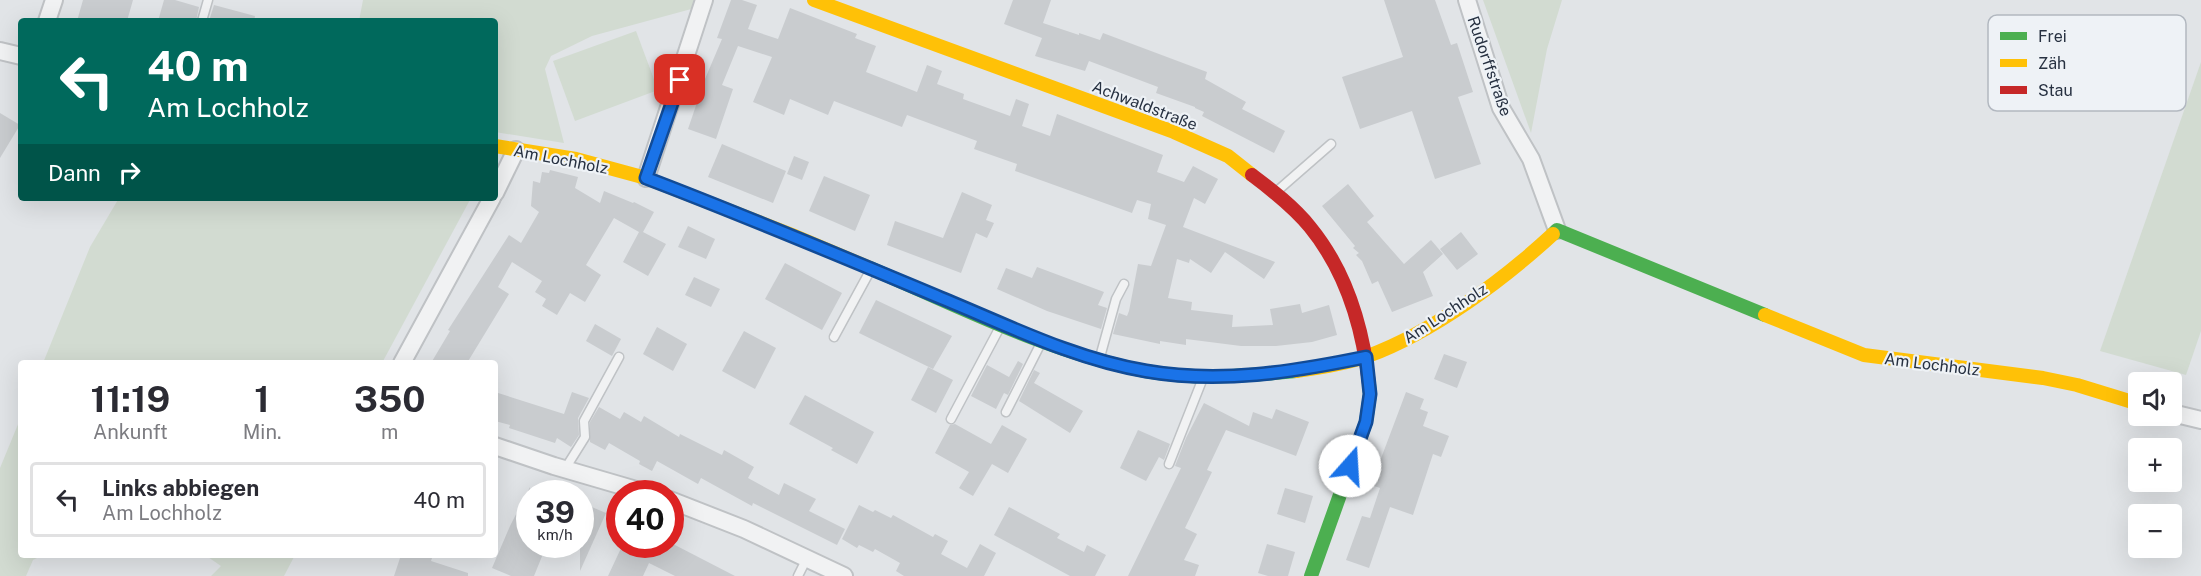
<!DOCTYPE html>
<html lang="de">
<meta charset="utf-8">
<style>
body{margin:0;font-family:"Public Sans",sans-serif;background:#f2f2f3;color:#2b2b33;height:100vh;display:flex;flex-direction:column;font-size:22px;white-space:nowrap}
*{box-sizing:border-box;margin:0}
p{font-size:20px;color:#7c7c81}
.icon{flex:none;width:33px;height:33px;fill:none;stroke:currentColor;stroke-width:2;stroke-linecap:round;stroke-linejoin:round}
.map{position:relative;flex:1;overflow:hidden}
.details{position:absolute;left:18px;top:360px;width:480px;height:198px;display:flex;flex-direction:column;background:#fff;border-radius:6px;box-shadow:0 6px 24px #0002}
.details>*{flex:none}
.guide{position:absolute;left:18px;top:18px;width:480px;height:183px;border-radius:6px;box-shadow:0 6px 24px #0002;background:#00695c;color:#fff;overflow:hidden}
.controls{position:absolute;left:2128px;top:372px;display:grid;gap:12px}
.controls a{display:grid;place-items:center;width:54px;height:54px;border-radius:6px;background:#fff;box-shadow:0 6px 24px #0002;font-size:30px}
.speed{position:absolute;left:516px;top:480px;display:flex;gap:12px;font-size:30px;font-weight:700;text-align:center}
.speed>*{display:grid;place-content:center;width:78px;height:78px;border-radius:50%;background:#fff;box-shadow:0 6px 24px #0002;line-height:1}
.speed small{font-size:15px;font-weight:400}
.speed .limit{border:9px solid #d22;background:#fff;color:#111}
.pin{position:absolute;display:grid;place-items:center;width:51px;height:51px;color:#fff;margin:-26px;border-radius:12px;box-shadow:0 3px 9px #0006}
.me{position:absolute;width:66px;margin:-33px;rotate:19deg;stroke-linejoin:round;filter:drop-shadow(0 0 4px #0008)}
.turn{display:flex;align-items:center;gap:21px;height:126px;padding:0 30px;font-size:27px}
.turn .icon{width:78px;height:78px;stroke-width:2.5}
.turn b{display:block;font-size:42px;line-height:51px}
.then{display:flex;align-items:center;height:57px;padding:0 30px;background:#0003;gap:12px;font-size:22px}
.eta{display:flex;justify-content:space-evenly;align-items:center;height:102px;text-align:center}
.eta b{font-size:36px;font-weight:700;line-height:42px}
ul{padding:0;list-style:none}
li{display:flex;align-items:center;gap:18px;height:75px;margin:0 12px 9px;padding:0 18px;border:3px solid #e1e1e2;border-radius:6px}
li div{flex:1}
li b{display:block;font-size:22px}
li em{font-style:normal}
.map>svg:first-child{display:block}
.green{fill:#d2dbd1}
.building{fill:#c9cccf}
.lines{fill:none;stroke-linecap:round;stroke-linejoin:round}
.lane-casing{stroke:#bfc2c5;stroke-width:11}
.street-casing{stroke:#bfc2c5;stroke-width:20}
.lane{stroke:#f1f2f3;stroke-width:8}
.street{stroke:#f1f2f3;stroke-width:16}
.fast{stroke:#4caf50;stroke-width:14}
.slow{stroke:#ffc107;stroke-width:14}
.jam{stroke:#c62828;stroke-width:14}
.route-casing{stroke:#114b97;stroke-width:15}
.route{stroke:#1a73e8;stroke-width:10}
.labels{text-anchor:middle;stroke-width:4.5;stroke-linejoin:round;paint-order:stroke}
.street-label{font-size:16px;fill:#273141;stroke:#eef2f6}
.key{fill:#eef2f6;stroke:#b2b8c0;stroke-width:1.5}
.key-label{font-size:16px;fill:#273141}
</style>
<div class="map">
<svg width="2201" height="576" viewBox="0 0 2201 576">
<rect width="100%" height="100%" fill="#e1e4e7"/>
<g class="green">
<path d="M363,0H699L695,8L592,36L551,56L545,69L564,143L495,132V21H359Z"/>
<path d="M1483,0H1562L1547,49L1531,133Z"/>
<path d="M636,31L658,90L575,121L553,61Z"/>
<path d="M2201,62V331L2186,375L2100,351Z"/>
<path d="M119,198H471L382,363H43L90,247Z"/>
<path d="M21,417V555H43L33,560L26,576H0V468Z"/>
<path d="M205,555H295L284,576H211L221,566Z"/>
</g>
<g class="building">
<path d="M83,0H133L127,21H77Z"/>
<path d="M164,0H175L199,7L196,21H158Z"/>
<path d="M731,0H742L757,5L748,29L778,39L790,8L857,34L855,38L876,46L866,72L917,92L927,65L942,71L937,84L964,94L963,99L1010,116L1016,99L1029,104L1022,126L1050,136L1057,114L1163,155L1157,172L1184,182L1193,166L1218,179L1205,204L1194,198L1183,227L1275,262L1264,279L1225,252L1211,273L1190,259L1189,263L1177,259L1168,298L1192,302L1191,310L1233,315L1232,327L1273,325L1270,309L1300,304L1302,313L1329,305L1337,335L1312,342L1276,346H1241L1186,339V345L1160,341V344L1113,334L1119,313L1127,316L1129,311L1138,264L1151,266L1166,225L1148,219L1151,204L1137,200L1132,213L1015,171L1017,164L974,149L977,141L907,115L902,127L834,101L828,115L790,99L784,115L753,102L772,57L738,46L722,85L733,89L716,139L688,129L705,79L722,39L717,38Z"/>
<path d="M1013,0H1051L1043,23L1079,35V33L1100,40L1103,33L1207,72L1205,79L1246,102L1242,109L1285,131L1274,153L1202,116L1204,112L1195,108V107L1156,93L1158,87L1089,61L1085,71L1035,56L1042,38L1004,24Z"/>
<path d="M1384,0H1435L1451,45L1457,43L1473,92L1458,97L1481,164L1435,179L1412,111L1360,129L1342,77L1403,57Z"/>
<path d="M214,5L255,16L254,21H209Z"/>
<path d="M0,113L20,125L0,158Z"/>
<path d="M722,144L786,171L773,203L708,177Z"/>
<path d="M794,156L809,162L802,180L787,174Z"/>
<path d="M550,170L578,177L575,188L600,203L604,191L633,203L634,202L654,212L643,232L666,244L648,276L623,262L639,232L614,218L586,265L601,275L585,302L570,293L557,315L542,306L546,299L535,292L542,281L512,262L498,287L509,294L467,363H431L450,331L448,330L509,235L521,243L539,212L531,206L533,181L540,183L542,172L549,173Z"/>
<path d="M824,176L870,195L855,231L809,211Z"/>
<path d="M1348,184L1374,216L1367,222L1404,264L1431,240L1443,254L1423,272L1433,296L1392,312L1378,281L1372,284L1362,261L1356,255L1359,253L1353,248L1355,246L1322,206Z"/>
<path d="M962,192L992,205L986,220L994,223L987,238L976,233L961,273L887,245L895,221L943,238Z"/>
<path d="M688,226L715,239L706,259L678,247Z"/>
<path d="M1461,232L1478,254L1457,270L1440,249Z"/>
<path d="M785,263L842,293L822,330L765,299Z"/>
<path d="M1037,267L1104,292L1098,305L1107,308L1101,329L1047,311L997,289L1006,268L1032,278Z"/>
<path d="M694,277L720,289L711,307L685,295Z"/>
<path d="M876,300L952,336L933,369L859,333Z"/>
<path d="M595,324L621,339L612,356L586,341Z"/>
<path d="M657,327L687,344L673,371L643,354Z"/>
<path d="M744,331L776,348L755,389L722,371Z"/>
<path d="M1444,354L1467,362L1457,388L1434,379Z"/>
<path d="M1018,361L1023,364L1008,395L1004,393L996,409L971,396L987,365L1009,377Z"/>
<path d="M928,367L953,380L936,413L911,400Z"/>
<path d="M1034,370L1040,373L1034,383L1083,411L1070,433L1019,401Z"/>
<path d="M495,392L564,414L572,392L589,398L578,418L579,435L571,447L557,438L555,443L509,428L510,425L495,421Z"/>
<path d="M1406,392L1424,399L1420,409L1428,412L1423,426L1449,436L1441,457L1433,454L1413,515L1390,507L1369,568L1346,560L1362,516L1370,518L1380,488L1371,485Z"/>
<path d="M805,395L874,432L857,464L831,450L833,448L789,424Z"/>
<path d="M1204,403L1249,426L1253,412L1272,419L1276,409L1309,422L1296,456L1226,430L1207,470L1212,472L1185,528L1197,534L1184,560L1199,565L1195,576H1128L1181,468L1175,466L1186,438Z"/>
<path d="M599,407L620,419L624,412L641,422L644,416L679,437L680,434L722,455L724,450L754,467L748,478L779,495L784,483L816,499L809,511L845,529L837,545L753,503L752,506L701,478L698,484L657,461L652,471L639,464L640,461L609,443L605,450L590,442V422Z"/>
<path d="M955,424L991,444L1002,425L1027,439L1008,473L992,464L973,496L959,488L969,472L935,453L950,425Z"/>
<path d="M1138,430L1170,444L1164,460L1159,457L1146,481L1120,468Z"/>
<path d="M530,487V544H547L534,576H511L492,568L510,526Z"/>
<path d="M1285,488L1313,496L1305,523L1277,514Z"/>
<path d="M580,502L606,513L580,571Z"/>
<path d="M859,505L873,512L875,510L891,518L893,515L933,537L935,534L948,541L941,554L967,568L980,544L996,553L984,576H904L896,571L900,563L875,549L873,552L859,545L857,548L842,539Z"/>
<path d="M1009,507L1060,534L1057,538L1084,552L1087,545L1106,555L1095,576H1070L994,535Z"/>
<path d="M623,544H673L735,576H675L649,563L643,576H608Z"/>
<path d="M1267,544L1295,552L1288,576H1268L1258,573Z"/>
<path d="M401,555H433L431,561L468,573V576H394Z"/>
</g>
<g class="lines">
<defs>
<g id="lane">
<path d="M202,21L208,0"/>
<path d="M1276,192L1331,144"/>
<path d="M834,337L870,271"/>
<path d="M1100,357L1116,299L1124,284"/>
<path d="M1006,412L1041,343"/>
<path d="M951,419L1000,327"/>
<path d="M1169,464L1203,378"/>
<path d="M565,469L585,437L584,421L619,357"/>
<path d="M798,576L807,558"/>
</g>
<g id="street">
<path d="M1467,0L1501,108L1531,159L1557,230"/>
<path d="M47,21L54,0"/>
<path d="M0,51L21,56"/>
<path d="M646,178L704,0"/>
<path d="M495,193L516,150"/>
<path d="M402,363L492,198"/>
<path d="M2172,413L2201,420"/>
<path d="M495,446L554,466L650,494"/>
<path d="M670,500L744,529L844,576"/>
</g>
</defs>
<use href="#lane" class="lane-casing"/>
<use href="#street" class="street-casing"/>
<use href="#lane" class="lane"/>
<use href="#street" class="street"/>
<g class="fast">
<path d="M1553,234L1557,230L1765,315"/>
<path d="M870,268C958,306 1050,353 1145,371C1195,380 1246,376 1296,371"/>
<path d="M1311,576L1366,422L1370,394L1369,384"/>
</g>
<g class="slow">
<path d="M814,0L1174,132L1228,156L1252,175"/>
<path d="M495,146L576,159L646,178L792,235L870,268"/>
<path d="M1765,315L1864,355L2043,378L2077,385L2139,404"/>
<path d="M1296,371C1319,368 1346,364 1368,356C1433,332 1502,281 1553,234"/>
</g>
<path class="jam" d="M1252,175C1272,190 1294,207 1310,227C1346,271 1363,328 1369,384"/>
</g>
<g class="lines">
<defs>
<path id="route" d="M680,80L646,178C746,216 843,257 941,298C1007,325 1074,359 1146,371C1220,384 1293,372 1366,357L1370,394L1366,422L1350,466"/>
</defs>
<use href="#route" class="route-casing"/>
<use href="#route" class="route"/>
</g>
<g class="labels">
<g class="street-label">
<text transform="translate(1490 66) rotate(71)" y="6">Rudorffstraße</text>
<text transform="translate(1145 105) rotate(21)" y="6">Achwaldstraße</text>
<text transform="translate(561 159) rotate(11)" y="6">Am Lochholz</text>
<text transform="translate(1445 313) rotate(-33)" y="6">Am Lochholz</text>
<text transform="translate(1932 364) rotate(7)" y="6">Am Lochholz</text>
</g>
</g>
<rect x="1988" y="15" width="198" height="96" rx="9" class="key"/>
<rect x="2000" y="32" width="27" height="8" fill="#4caf50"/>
<rect x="2000" y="59" width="27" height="8" fill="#ffc107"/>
<rect x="2000" y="86" width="27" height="8" fill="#c62828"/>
<g class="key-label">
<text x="2038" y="42">Frei</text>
<text x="2038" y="69">Zäh</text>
<text x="2038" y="96">Stau</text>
</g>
</svg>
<div class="controls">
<a><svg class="icon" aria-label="sound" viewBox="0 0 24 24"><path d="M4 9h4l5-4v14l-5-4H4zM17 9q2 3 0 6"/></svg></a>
<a>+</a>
<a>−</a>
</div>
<div class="speed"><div>39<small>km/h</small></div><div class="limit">40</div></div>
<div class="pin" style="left:680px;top:80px;background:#d93025"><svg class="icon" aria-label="arrive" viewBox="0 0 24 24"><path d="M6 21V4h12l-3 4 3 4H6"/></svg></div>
<svg class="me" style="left:1350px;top:466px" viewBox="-20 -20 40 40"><circle r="19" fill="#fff"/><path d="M0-13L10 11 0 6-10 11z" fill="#1a73e8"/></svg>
<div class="guide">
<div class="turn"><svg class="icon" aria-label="left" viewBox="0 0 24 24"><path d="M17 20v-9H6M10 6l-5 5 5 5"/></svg><div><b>40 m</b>Am Lochholz</div></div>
<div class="then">Dann<svg class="icon" aria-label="right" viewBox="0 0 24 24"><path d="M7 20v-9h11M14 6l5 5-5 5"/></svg></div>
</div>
<section class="details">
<div class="eta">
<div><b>11:19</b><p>Ankunft</p></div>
<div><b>1</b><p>Min.</p></div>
<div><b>350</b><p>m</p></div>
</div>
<ul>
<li><svg class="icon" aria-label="left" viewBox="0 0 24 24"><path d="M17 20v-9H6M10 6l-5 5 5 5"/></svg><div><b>Links abbiegen</b><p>Am Lochholz</p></div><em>40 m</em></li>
</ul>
</section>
</div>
